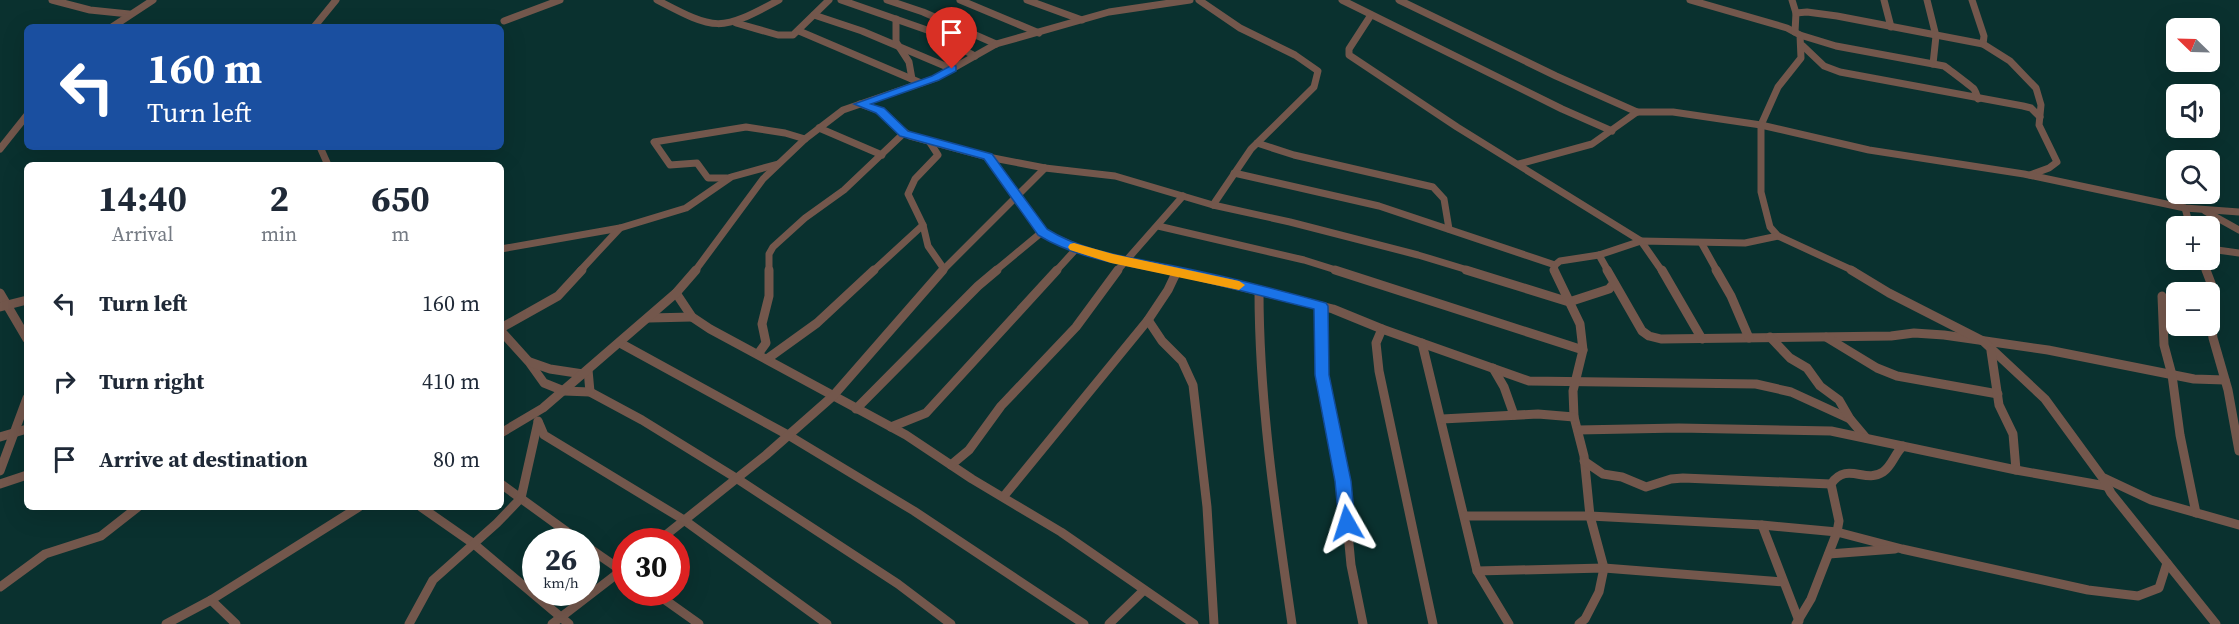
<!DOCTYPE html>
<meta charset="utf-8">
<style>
body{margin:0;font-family:"Source Serif 4",serif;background:#f2f2f3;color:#1f2937;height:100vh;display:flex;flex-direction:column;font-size:22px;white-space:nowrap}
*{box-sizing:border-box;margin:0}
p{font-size:20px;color:#747a83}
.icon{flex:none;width:33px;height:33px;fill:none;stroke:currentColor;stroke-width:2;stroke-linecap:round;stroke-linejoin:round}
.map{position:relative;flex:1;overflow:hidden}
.panel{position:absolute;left:24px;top:162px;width:480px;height:348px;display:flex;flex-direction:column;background:#fff;border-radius:9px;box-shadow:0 6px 24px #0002}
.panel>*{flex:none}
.guide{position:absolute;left:24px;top:24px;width:480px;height:126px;border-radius:9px;box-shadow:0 6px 24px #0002;background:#1a4fa0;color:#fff;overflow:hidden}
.needle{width:39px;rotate:293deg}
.fabs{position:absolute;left:2166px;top:18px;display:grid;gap:12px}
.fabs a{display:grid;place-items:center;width:54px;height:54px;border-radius:9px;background:#fff;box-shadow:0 6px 24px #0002;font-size:30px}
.speed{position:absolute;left:522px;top:528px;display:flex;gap:12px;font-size:30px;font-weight:700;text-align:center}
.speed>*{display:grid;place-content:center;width:78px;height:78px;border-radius:50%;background:#fff;box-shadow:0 6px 24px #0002;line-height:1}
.speed small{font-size:15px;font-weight:400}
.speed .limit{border:9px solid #d22;background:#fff;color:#111}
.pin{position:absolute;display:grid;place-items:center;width:51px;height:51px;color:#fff;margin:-62px -26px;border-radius:50% 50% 50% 0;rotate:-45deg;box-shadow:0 0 6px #0007}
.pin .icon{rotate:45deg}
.me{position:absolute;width:66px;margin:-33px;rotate:354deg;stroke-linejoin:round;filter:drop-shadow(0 0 4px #0008)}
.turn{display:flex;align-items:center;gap:21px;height:126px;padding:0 24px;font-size:27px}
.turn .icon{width:78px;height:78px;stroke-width:2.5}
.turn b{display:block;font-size:42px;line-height:51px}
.eta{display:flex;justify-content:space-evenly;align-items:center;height:102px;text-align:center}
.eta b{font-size:36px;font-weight:700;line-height:42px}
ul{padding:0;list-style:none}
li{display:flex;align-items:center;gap:18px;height:78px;padding:0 24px}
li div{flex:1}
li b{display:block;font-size:22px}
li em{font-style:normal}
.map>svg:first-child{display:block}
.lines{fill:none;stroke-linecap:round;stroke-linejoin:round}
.street-far1{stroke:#73574c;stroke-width:7}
.street{stroke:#73574c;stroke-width:9}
.route{fill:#1a73e8;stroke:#114b97;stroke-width:1.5}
.slow{fill:#f59e0b}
</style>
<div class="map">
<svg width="2239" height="624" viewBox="0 0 2239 624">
<rect width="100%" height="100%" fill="#0a312f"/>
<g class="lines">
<g class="street-far1">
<path d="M52,0L90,10L129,14"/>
<path d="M657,0C716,31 720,32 779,0"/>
<path d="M841,0L927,30L975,56"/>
<path d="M887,0L923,12L996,44"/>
<path d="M960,0L1039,33"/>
<path d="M1027,0L1082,20"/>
<path d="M1199,0L1240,28L1295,55L1318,71L1314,87L1251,149L1213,205"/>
<path d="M1342,0L1562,109L1612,131"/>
<path d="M1399,0L1556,76L1637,112"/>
<path d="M1690,0L1787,28L1800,35L1801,58L1778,87L1761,125V192L1770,227L1778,236L1854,271"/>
<path d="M1792,0L1796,13L1795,32"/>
<path d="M1884,0L1891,27"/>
<path d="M1927,0L1936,36L1933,64"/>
<path d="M1796,13L1807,12L1837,16L1983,44L1984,36L1972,0"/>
<path d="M814,15L862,31L952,69"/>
<path d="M1371,15L1349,49V55L1457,127L1641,241L1662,271"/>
<path d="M896,19V42L909,62L912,79"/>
<path d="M504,21L560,0"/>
<path d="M736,23L778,35H793L829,0"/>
<path d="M112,27L153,0"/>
<path d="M314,27L336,0"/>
<path d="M799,31L921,83"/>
<path d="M1800,35L1836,46L1944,66C1946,67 1972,87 1974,89C1976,92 1977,96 1978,99"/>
<path d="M1983,44L2010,61L2036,88L2041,105L2039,125L2057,162L2049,168L2030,175"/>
<path d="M1803,46L1824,66L1840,72L2023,106L2031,108L2040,117"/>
<path d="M860,104L877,110L910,136L988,157L1045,168L1115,176L1213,205L1290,222L1418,255L1471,271"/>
<path d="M819,128L882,155"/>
<path d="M929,141L938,155L915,179L908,194L923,225L928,246L944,269"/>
<path d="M1257,143L1294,155L1433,187L1444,199L1449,229"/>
<path d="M320,147L328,165"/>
<path d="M0,149L27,115"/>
<path d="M988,157L1042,232L1093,254L1179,271"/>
<path d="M1519,164L1592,144L1637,112H1673L1761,125L1869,150L2024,174L2185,208L2239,212"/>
<path d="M1234,173L1379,206L1555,265"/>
<path d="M727,178H708L697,163L670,165L654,142L746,127L785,133L805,139"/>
<path d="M2185,208L2190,226"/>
<path d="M2205,211L2239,230"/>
<path d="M1158,226L1304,260L1339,271"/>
<path d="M1702,244L1717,271"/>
<path d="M501,249L620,228"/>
<path d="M2210,249L2239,253"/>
<path d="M1599,255L1608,271"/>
<path d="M2202,260L2206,271"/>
<path d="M580,271L620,228L686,208L731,177L778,164"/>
<path d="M695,271L763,179L805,139L843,110L936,78L996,44L1109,12L1190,0"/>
<path d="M769,271V254L773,247L805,218L844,190L904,133"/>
<path d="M873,271L923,225"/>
<path d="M942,271L1045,168"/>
<path d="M995,271L1042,232"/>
<path d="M1056,271L1077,248"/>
<path d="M1117,271L1183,196"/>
<path d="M1554,271L1555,265L1560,261L1599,255L1641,241L1745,243L1778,236"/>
</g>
<g class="street">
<path d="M1172,270L1333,309L1382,329L1529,381L1756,384L1791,392L1850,419"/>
<path d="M1335,270L1583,350"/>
<path d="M1466,270L1569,302L1609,289L1614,283"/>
<path d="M1554,270L1580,324L1583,350L1573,391L1574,417L1584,456L1590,516L1604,568L1599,592L1585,619L1579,624"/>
<path d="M1607,270L1642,331L1649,336L1661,339L1891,336L1914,333L1944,335L2048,350L2194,379L2225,380"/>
<path d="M1662,270L1702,339"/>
<path d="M1716,270L1731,296L1749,338"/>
<path d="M1851,270L1889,293L1983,341L2045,399L2102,477L2151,500L2239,525"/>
<path d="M2206,270L2214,291L2211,322L2213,338L2228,390L2239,451"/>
<path d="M1259,291C1259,402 1276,514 1292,624"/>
<path d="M0,293L27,339"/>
<path d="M676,293L692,317L710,329L906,435L972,479L1061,532L1194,624"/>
<path d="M2162,296L2164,345L2172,375L2180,435L2196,513"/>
<path d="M1321,306L1322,375L1343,481L1351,565L1363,624"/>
<path d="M0,307L27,300"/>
<path d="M649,318L692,317"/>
<path d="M1148,320L1162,341L1182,361L1193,385L1207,507L1214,624"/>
<path d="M501,328L558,296L582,270"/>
<path d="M1382,329L1376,343L1379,371L1433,624"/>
<path d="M501,331L529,362L544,383L564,391L590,392L642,420L736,478L898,584L951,624"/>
<path d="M1770,337L1790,358L1807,368L1820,386L1839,400L1850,419L1866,438"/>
<path d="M1826,337L1877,368L1897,376L1998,394"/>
<path d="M620,343L788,435L914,511L1084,624"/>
<path d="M1422,343L1477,571L1509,624"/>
<path d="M1991,351L1999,405L2013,434L2016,470"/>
<path d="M758,354L766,343L762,324L769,296V270"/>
<path d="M767,359L817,323L874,270"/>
<path d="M530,362L550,369L583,374"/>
<path d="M1493,368L1504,387L1514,415"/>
<path d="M588,370L590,392"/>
<path d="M856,409L978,286L997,270"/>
<path d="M1442,419L1538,414L1574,417"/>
<path d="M538,421L544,435L684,520L827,624"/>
<path d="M891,427L926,413L1057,270"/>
<path d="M1578,430L1679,428L1831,431L2016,470L2106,486"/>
<path d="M501,433L543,408L676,293L696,270"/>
<path d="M0,437L27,429"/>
<path d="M1584,461L1603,474L1622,477L1646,487L1671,479L1683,478L1831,484"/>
<path d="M951,465L969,450L1001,406L1076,327L1118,270"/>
<path d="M0,471L27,398"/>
<path d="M2104,480L2111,493L2216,624"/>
<path d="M0,484L27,475"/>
<path d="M501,484L581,542"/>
<path d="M1004,496L1148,320L1168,290L1177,271"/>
<path d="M421,507L474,544L569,624"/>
<path d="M1465,516H1590L1762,525L1837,532L1902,549L2088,590L2138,596L2159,588L2167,563"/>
<path d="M1762,525L1799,621"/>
<path d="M657,542L766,455L833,396L943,270"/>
<path d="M586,546L625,573"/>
<path d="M1829,554L1895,549"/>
<path d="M1477,571L1604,568L1783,582"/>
<path d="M0,587L45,554L101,536L138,507"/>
<path d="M654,592L699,624"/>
<path d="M211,600L236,624"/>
<path d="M166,624L211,600L359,507"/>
<path d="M409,624L433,580L497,523L521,498L538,422"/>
<path d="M552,624L626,567"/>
<path d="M1109,624L1143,591"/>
<path d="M1796,624L1811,599L1837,532L1839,521L1831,484C1847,461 1865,484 1883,472C1892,466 1895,453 1903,446"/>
</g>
</g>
<path class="route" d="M952,65L956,66V71L939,80L871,104L884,108L908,131L992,154L1047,229C1085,253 1131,257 1174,266C1225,276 1276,289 1326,303L1328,306L1329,375L1351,481L1355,523L1353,528L1347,530L1341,528L1339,523L1335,481L1315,375L1314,309C1268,298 1222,285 1175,275C1128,265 1079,260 1038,235L984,159L900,136L876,113L854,104L932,76Z"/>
<path class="slow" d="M1074,243L1113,254L1239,281L1245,285L1239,290L1111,263L1070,250L1068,247L1070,244Z"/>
</svg>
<div class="fabs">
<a><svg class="needle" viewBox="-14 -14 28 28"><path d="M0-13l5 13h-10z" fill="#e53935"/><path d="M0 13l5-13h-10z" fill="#747a83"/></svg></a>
<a><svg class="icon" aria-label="sound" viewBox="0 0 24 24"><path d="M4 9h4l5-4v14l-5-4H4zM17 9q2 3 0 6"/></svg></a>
<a><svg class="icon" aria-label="search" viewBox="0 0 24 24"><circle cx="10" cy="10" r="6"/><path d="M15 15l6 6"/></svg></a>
<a>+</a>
<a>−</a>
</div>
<div class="speed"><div>26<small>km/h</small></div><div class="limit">30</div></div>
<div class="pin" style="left:952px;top:69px;background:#d93025"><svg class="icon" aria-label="arrive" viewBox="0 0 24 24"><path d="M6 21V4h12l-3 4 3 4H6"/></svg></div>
<svg class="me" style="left:1347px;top:523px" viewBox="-20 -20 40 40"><path d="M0-17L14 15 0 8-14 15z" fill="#1a73e8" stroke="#fff" stroke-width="4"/></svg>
<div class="guide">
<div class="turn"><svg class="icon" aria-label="left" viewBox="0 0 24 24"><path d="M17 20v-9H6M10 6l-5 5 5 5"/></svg><div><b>160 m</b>Turn left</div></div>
</div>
<section class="panel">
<div class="eta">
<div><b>14:40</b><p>Arrival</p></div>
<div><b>2</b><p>min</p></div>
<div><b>650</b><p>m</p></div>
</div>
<ul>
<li><svg class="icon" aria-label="left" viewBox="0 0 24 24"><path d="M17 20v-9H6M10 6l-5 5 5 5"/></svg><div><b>Turn left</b></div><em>160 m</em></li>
<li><svg class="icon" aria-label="right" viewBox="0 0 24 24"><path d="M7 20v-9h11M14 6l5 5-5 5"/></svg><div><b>Turn right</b></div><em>410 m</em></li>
<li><svg class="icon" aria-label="arrive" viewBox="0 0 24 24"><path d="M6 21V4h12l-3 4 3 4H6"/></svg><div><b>Arrive at destination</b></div><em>80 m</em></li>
</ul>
</section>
</div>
